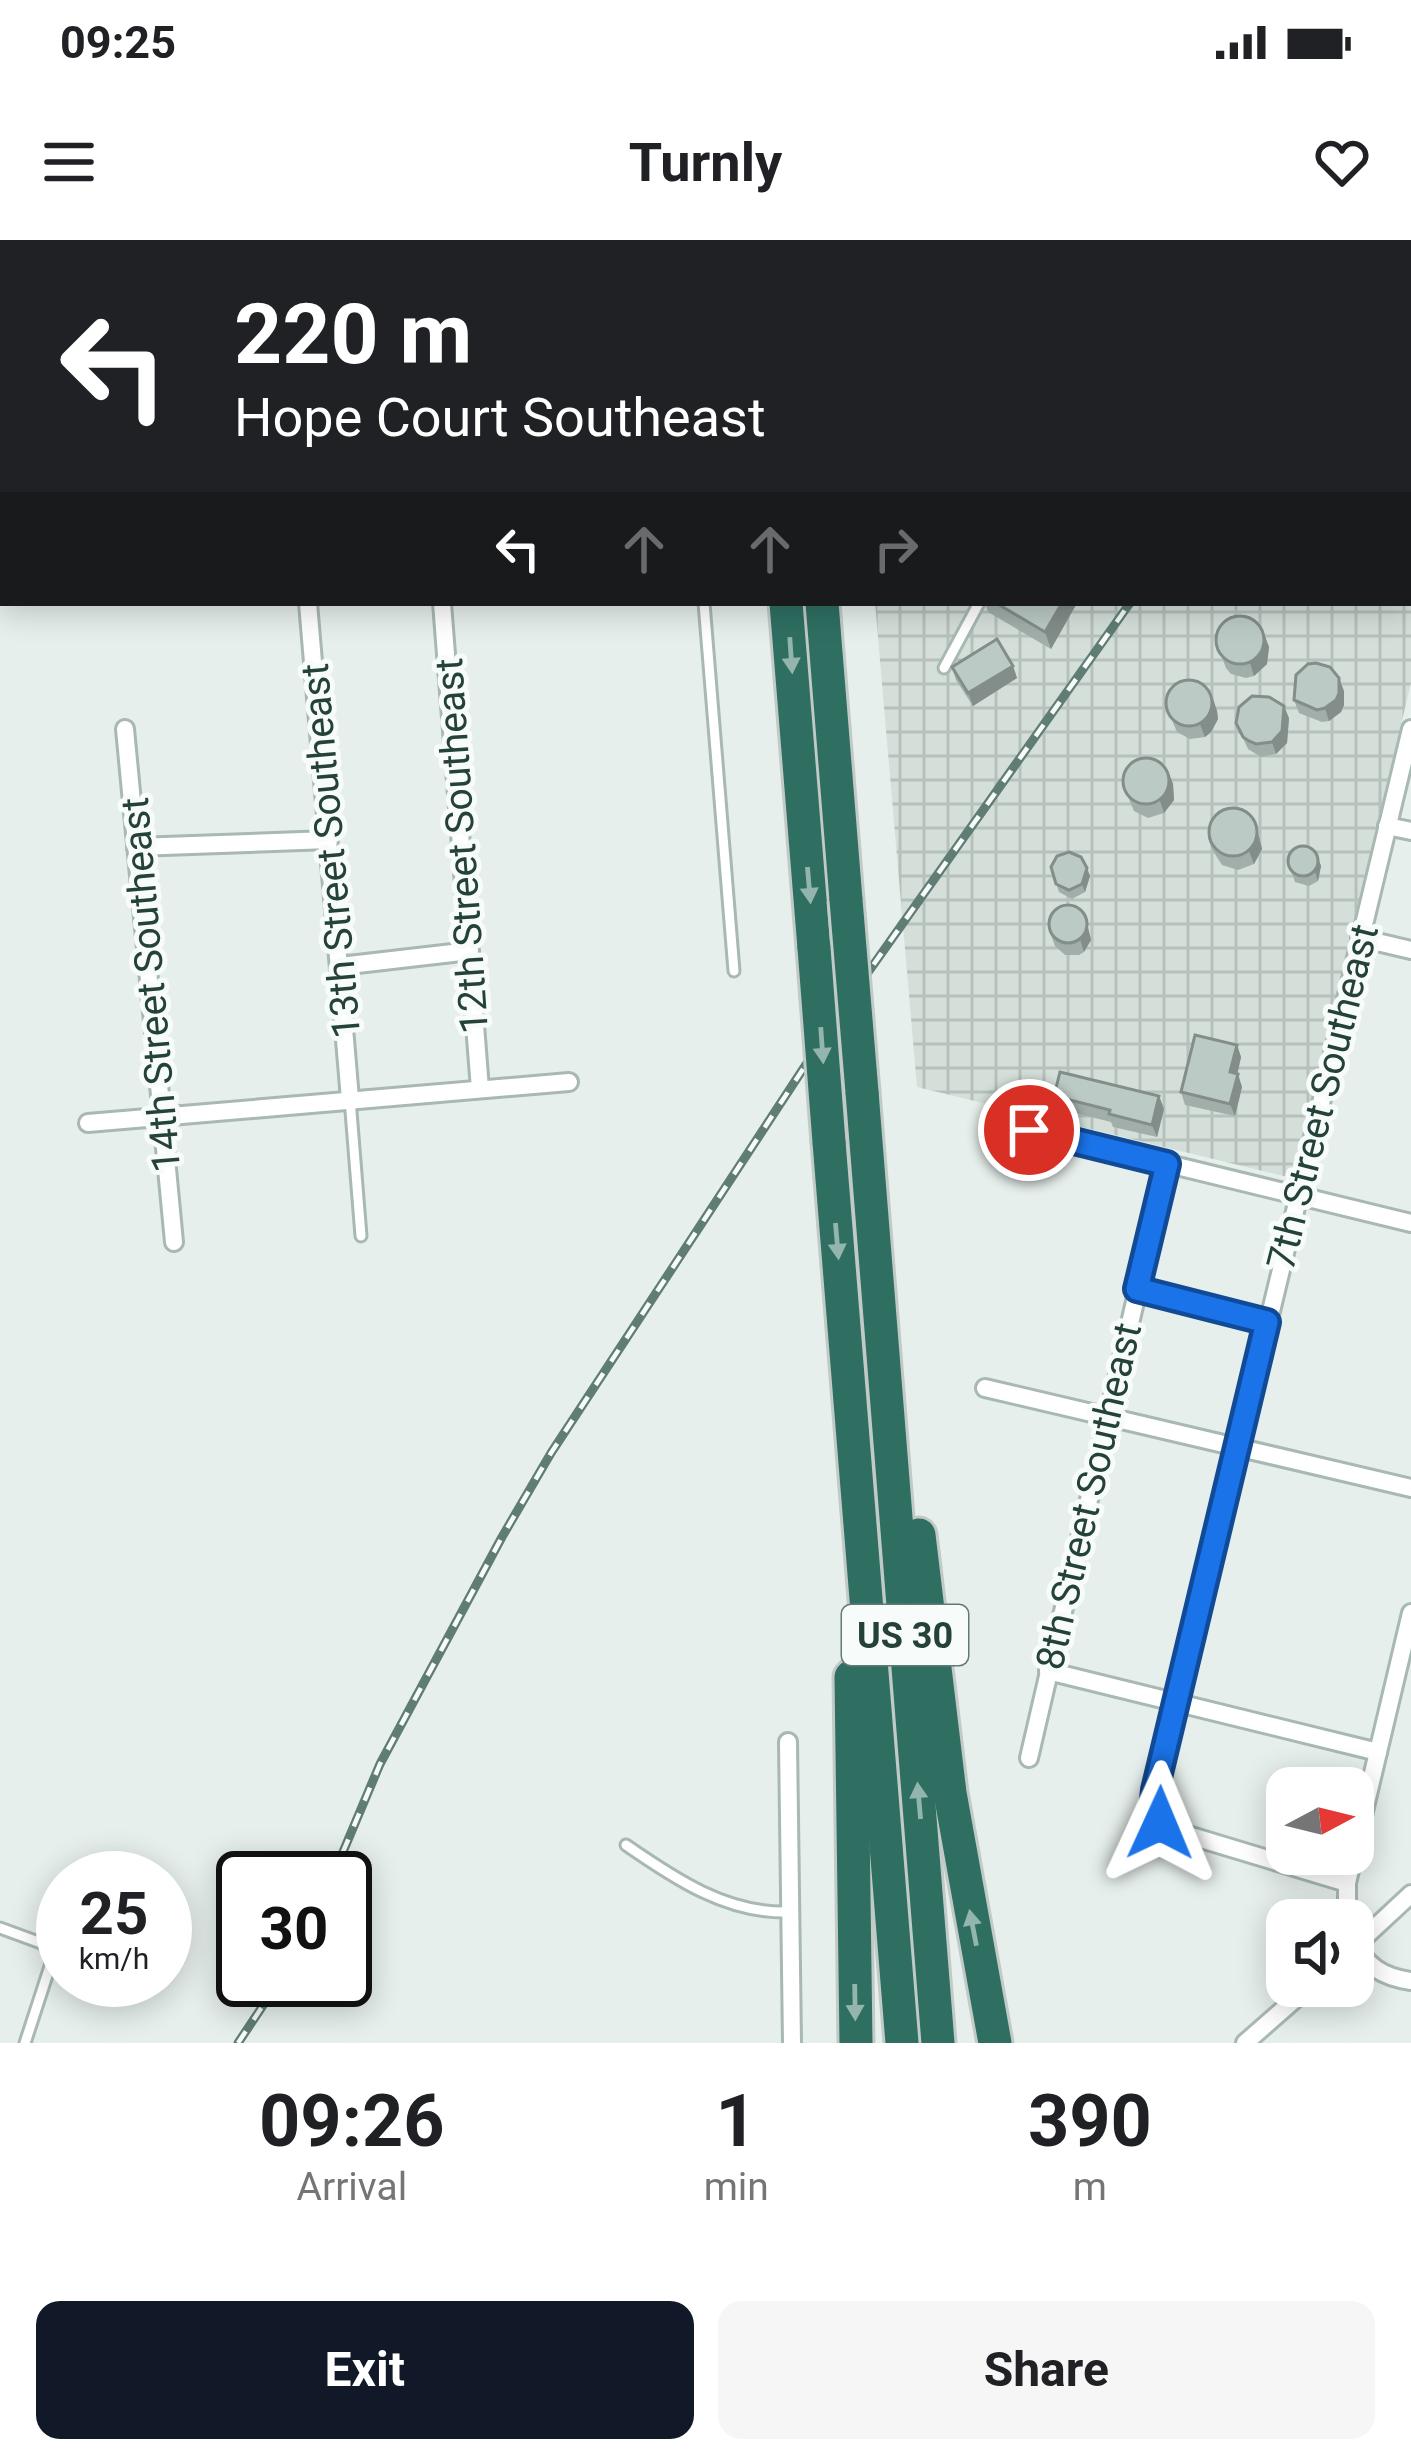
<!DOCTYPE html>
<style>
body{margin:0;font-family:Roboto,sans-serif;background:#f6f6f6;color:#202124;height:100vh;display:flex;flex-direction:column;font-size:45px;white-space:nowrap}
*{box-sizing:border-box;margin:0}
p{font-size:39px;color:#757577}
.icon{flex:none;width:66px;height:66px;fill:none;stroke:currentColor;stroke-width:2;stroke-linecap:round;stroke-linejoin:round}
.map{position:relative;height:1803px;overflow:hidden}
.details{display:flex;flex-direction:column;background:#fff;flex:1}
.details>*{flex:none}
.guide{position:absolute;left:0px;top:0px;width:1413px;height:366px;box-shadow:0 6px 30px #0003;background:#202124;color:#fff;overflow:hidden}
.needle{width:78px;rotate:83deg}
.controls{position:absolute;left:1266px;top:1527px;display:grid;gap:24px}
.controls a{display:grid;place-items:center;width:108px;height:108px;border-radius:24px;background:#fff;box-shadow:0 6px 30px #0003;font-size:60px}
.speed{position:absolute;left:36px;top:1611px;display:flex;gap:24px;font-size:60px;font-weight:700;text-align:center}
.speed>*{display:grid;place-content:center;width:156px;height:156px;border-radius:50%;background:#fff;box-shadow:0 6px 30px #0003;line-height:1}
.speed small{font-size:30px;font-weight:400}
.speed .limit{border:6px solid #111;border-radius:18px;background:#fff;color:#111}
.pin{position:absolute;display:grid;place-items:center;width:102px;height:102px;color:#fff;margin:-51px;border:6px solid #fff;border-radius:50%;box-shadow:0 3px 12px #0007}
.me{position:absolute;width:132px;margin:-66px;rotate:1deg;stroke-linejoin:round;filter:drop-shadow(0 0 9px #0008)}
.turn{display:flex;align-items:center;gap:42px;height:252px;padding:0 36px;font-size:54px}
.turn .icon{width:156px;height:156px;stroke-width:2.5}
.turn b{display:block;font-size:84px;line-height:102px}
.lanes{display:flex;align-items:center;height:114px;padding:0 36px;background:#0003;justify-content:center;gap:60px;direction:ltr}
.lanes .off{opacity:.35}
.eta{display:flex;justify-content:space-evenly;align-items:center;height:204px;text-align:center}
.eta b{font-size:72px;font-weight:700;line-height:84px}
.cta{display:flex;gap:24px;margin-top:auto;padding:24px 36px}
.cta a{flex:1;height:138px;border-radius:24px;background:#111827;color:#fff;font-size:48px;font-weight:700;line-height:138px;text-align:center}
.cta a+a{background:#f6f6f6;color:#202124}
.status{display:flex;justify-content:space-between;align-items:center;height:84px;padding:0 60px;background:#fff;direction:ltr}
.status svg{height:33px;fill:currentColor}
header{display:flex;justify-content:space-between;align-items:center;height:156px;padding:0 36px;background:#fff;font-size:54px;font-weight:700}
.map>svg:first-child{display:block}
.industrial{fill:url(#industrial-grid)}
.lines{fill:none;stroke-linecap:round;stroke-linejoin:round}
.service-casing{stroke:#a8b8b2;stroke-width:15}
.minor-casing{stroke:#a8b8b2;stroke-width:22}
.tertiary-casing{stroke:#a8b8b2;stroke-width:27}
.motorway-casing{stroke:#c2cac8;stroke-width:39}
.service{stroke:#fff;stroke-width:9}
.minor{stroke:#fff;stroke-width:16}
.tertiary{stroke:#fff;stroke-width:21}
.motorway{stroke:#2f6f62;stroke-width:33}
.rail-casing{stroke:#5f7d75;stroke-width:9}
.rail{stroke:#f7fbf9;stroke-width:4.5;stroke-dasharray:14;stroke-linecap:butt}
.motorway-bridge-casing{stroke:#c2cac8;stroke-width:39;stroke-linecap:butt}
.motorway-bridge{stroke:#2f6f62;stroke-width:33}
.wall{fill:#a1aea9}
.shaded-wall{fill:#838d89}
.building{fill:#bbcac4;stroke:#838d89;stroke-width:3}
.oneway{fill:#93b5ae}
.route-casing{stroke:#114b97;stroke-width:30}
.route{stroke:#1a73e8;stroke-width:21}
.labels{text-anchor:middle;stroke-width:10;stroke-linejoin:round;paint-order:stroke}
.shield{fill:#f7fbf9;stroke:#637a73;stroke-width:3}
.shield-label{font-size:36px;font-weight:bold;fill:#24423a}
.street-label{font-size:39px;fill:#24423a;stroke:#f7fbf9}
</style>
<div class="status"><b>09:25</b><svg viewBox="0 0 49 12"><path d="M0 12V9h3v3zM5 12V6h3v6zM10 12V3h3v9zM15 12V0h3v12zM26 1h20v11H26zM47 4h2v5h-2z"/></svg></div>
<header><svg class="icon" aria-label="menu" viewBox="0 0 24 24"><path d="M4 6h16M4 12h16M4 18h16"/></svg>Turnly<svg class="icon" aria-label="heart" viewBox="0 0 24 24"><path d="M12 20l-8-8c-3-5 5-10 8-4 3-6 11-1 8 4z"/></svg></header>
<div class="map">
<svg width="1411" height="1803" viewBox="0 0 1411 1803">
<defs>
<pattern id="industrial-grid" width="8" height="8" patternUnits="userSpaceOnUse" patternTransform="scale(3)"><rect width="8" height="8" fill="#d4dfda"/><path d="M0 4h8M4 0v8" fill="none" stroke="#b6c1bc"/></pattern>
</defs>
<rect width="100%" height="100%" fill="#e6efeb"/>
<path class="industrial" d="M843,0H1411V443L1292,938L917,847L875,363H1410V3H843Z"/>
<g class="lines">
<defs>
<g id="service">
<path d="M856,0V3"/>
<path d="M704,363L734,731"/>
<path d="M944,428L979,363"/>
<path d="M350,859L361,996"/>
<path d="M626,1605C675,1639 727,1674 789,1672"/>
<path d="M0,1688L41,1703L54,1714L25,1803"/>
</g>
<g id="minor">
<path d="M73,0V3"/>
<path d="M277,0L278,3"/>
<path d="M485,0V3"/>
<path d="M0,71H3"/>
<path d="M308,363L350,859"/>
<path d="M442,363L480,849"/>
<path d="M125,489L174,1002"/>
<path d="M1387,586L1411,591"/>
<path d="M136,607L329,600"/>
<path d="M1360,698L1411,710"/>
<path d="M340,726L470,711"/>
<path d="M88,883L569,842"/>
<path d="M1029,890L1411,983"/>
<path d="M1137,1049L1267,1082"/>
<path d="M985,1148L1411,1248"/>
<path d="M1048,1431L1378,1512"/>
<path d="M788,1502L792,1803"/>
<path d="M1029,1518L1167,924"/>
<path d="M1347,1643L1168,1589L1157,1579L1153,1562L1411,489"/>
<path d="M1347,1680V1643L1411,1373"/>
<path d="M1353,1700C1366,1726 1382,1737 1411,1741"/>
<path d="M1353,1708L1411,1654"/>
<path d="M1245,1803L1310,1746"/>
</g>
<g id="tertiary">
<path d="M675,0V3"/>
<path d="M1410,236H1411"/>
<path d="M0,345L3,344"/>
</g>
<g id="motorway">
<path d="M758,0V3"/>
<path d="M793,0V3"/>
<path d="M786,363L814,708"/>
<path d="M822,363L846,660"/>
<path d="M862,852L938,1803"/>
<path d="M829,902L902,1803"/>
<path d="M919,1295L950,1553L995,1803"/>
<path d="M851,1437L856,1803"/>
</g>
</defs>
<use href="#service" class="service-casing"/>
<use href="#minor" class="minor-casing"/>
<use href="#tertiary" class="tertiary-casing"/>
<use href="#motorway" class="motorway-casing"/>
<use href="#service" class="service"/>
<use href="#minor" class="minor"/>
<use href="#tertiary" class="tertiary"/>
<use href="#motorway" class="motorway"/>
<defs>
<g id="rail">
<path d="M1363,3L1365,0"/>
<path d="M332,1638L380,1524L502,1297L551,1213L847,762L1130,363"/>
<path d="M238,1803L278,1743"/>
</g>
</defs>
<use href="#rail" class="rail-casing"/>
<use href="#rail" class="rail"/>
<defs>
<g id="motorway-bridge">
<path d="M846,660L862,852"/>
<path d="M814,708L829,902"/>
</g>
</defs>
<use href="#motorway-bridge" class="motorway-bridge-casing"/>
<use href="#motorway-bridge" class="motorway-bridge"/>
</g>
<g class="wall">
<path d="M985,363H1077L1051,409L988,372Z"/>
<path d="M1264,394L1269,407L1267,424L1254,436L1246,438L1231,434L1226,428L1216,401Z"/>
<path d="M1013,426L1017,438L973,466L956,440L952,427Z"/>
<path d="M1344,451V465L1341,472L1329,481L1322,482L1299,473L1294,460Z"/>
<path d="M1213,459L1217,471L1218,479L1211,492L1205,497L1190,499L1177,492L1166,466Z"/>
<path d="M1289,478L1287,503L1276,514L1261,517L1248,509L1236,483Z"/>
<path d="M1168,531L1173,544L1174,560L1164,573L1148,578L1134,571L1122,543Z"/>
<path d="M1255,581L1262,609L1254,624L1238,630L1222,625L1213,611L1208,598Z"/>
<path d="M1318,618L1321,626L1318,641L1309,646L1295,642L1287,619Z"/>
<path d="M1051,627L1090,636L1085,652L1072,659L1059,652Z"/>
<path d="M1085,675L1091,700L1084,712L1079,715H1065L1055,706L1048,687Z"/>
<path d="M1237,805L1241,817L1237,834L1242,847L1235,876L1185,865L1181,852Z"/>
<path d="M1054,856H1159L1164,869L1157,897L1113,887L1111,882L1059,869Z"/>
</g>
<g class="shaded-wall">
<path d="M1062,363H1077L1051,409L1045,392Z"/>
<path d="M1264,394L1269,407L1267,424L1254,436L1250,423Z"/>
<path d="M1013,426L1017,438L973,466L968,453Z"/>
<path d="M1339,438L1344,451V465L1341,472L1329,481L1325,468Z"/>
<path d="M1213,459L1217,471L1218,479L1211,492L1205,497L1200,484Z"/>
<path d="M1284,466L1289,478L1287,503L1276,514L1272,502Z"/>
<path d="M1168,531L1173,544L1174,560L1164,573L1160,561Z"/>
<path d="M1255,581L1262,609L1254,624L1249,611Z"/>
<path d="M1318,618L1321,626L1318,641L1315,632Z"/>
<path d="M1087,628L1090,636L1085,652L1082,644Z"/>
<path d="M1085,675L1091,700L1084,712L1080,699Z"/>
<path d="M1237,805L1241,817L1235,845L1230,832Z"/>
<path d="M1238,834L1242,847L1235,876L1230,864Z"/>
<path d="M1159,856L1164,869L1157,897L1152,885Z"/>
</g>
<g class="building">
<path d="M996,363H1062L1045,392Z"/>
<circle cx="1240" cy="400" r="24"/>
<path d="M997,399L1013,426L968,453L952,427Z"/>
<path d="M1316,423L1330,427L1339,438V453L1336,460L1325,468L1317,470L1294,460L1296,435L1308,424Z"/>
<circle cx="1189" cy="463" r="23"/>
<path d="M1252,456L1269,457L1284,466L1282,491L1272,502L1256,504L1249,501L1243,497L1236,483L1239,467Z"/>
<circle cx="1146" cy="541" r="23"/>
<circle cx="1233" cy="592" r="24"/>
<circle cx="1303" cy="621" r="15"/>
<path d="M1069,612L1081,617L1087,628L1082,644L1069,650L1056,644L1051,627L1057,616Z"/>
<circle cx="1068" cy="684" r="19"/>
<path d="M1195,795L1237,805L1230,832L1238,834L1230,864L1181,852Z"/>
<path d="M1060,832L1159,856L1152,885L1109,874L1110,870L1054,856Z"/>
</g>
<defs><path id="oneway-solid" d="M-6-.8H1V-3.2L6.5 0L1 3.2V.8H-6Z" transform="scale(3)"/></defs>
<g class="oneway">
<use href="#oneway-solid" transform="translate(791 415) rotate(86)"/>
<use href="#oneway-solid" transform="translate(809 645) rotate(85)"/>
<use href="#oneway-solid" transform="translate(822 805) rotate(86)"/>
<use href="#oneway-solid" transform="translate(837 1001) rotate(85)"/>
<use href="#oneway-solid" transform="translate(919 1561) rotate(-95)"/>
<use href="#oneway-solid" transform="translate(973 1688) rotate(-101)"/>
<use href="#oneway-solid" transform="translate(855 1762) rotate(89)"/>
</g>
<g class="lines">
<defs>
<path id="route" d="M1029,890L1167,924L1137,1049L1267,1082L1155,1550L1153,1569L1160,1583"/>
</defs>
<use href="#route" class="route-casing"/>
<use href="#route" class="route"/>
</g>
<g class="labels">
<rect class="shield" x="842" y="1365" width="126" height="60" rx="9"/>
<g class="shield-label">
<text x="905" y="1408">US 30</text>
</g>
<g class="street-label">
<text transform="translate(461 606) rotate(-94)" y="14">12th Street Southeast</text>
<text transform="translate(330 611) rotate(-95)" y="14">13th Street Southeast</text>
<text transform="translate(150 745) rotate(-95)" y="14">14th Street Southeast</text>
<text transform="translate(1322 857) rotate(-76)" y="14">7th Street Southeast</text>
<text transform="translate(1088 1256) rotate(-77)" y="14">8th Street Southeast</text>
</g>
</g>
</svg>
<div class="controls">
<a><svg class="needle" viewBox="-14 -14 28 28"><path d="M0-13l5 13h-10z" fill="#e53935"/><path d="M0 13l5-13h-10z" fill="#757577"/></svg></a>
<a><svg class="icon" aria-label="sound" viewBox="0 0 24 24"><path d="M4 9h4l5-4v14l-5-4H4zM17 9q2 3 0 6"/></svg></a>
</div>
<div class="speed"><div>25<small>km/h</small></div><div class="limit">30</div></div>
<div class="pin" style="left:1029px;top:890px;background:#d93025"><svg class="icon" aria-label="arrive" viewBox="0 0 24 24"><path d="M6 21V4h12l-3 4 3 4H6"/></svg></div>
<svg class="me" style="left:1160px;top:1583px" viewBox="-20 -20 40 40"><path d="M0-17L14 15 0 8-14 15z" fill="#1a73e8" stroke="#fff" stroke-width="4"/></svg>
<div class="guide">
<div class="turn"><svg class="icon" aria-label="left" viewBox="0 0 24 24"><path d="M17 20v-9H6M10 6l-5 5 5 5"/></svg><div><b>220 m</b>Hope Court Southeast</div></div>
<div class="lanes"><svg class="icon" aria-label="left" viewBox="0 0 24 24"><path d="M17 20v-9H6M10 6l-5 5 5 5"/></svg><svg class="icon off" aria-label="ahead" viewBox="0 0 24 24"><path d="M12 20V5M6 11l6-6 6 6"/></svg><svg class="icon off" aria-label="ahead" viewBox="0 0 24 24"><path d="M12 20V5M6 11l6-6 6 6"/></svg><svg class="icon off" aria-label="right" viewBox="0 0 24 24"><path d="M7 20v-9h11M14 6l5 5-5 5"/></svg></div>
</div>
</div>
<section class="details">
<div class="eta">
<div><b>09:26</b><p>Arrival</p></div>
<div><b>1</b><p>min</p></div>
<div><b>390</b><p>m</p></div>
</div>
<div class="cta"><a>Exit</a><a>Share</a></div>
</section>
